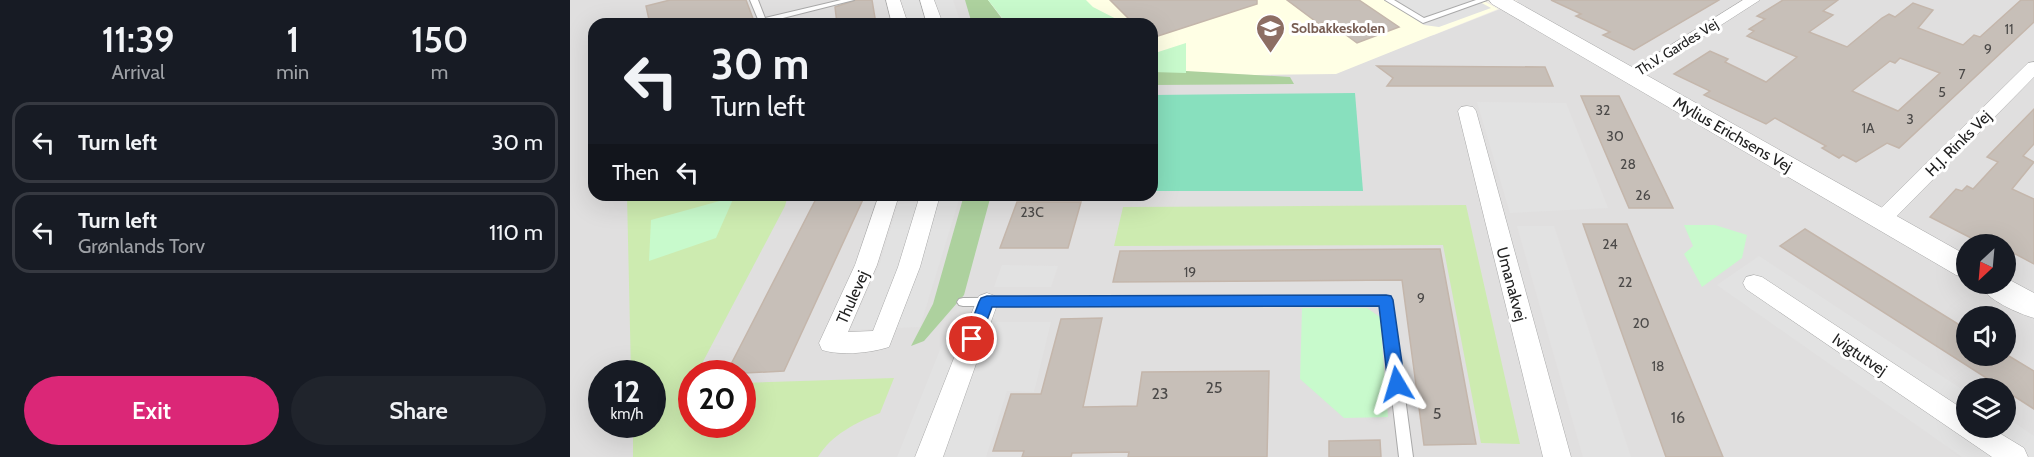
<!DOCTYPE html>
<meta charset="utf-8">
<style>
body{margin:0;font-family:Cabin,sans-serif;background:#20242c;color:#f1f3f6;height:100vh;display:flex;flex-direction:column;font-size:22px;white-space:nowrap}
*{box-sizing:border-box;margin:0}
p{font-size:20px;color:#9ea1a6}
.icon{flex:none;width:33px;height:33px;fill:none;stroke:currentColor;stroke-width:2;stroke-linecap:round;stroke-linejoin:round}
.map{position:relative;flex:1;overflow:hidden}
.panel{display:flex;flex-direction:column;background:#171b24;width:570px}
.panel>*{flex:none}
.banner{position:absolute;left:18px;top:18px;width:570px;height:183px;border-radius:18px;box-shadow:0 6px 24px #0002;background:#171b24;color:#f1f3f6;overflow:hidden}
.needle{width:39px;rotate:206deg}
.tools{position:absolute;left:1386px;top:234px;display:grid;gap:12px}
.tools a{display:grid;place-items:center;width:60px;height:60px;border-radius:50%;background:#171b24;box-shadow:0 6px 24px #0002;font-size:30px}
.speed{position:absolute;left:18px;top:360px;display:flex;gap:12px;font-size:30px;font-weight:700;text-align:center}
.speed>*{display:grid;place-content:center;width:78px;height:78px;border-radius:50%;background:#171b24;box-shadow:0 6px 24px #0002;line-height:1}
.speed small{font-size:15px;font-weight:400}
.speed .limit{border:9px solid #d22;background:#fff;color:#111}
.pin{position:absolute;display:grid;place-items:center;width:51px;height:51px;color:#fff;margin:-26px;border:3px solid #fff;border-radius:50%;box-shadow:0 2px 6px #0007}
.me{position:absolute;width:66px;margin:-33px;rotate:353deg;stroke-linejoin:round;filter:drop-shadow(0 0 4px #0008)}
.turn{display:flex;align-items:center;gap:21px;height:126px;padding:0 24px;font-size:27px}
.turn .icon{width:78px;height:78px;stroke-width:2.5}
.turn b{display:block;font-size:42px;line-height:51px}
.then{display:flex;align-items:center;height:57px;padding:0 24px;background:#0003;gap:12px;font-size:22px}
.eta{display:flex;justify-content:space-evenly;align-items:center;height:102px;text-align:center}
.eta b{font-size:36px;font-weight:600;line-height:42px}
.button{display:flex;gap:12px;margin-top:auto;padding:12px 24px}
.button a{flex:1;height:69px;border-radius:36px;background:#db2777;color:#fff;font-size:24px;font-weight:600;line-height:69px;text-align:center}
.button a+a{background:#20242c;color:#f1f3f6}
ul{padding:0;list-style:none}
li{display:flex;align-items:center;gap:18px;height:81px;margin:0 12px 9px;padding:0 12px;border:3px solid #363941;border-radius:18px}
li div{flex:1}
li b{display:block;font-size:22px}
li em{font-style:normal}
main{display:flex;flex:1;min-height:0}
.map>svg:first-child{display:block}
.residential{fill:#e0dfdf;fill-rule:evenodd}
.education{fill:#ffffe5}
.grass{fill:#cdebb0}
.forest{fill:#add19e}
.park{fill:#c8facc}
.pitch{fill:#88e0be}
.parking{fill:#e2e2e2}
.building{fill:#c7bfb8;stroke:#c4b6ab;stroke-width:1.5;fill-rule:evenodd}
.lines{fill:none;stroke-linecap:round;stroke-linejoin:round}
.service-casing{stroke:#a9a9a9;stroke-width:2}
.minor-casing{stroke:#a9a9a9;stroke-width:1}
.tertiary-casing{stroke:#a9a9a9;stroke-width:1}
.service{fill:#fff;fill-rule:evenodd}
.minor{fill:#fff;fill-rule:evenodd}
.tertiary{fill:#fff;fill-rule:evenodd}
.route{fill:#1a73e8;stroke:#114b97;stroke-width:1.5}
.labels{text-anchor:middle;stroke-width:6;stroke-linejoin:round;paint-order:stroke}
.far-education-label{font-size:14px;font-weight:bold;fill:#785e54;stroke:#fff;text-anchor:start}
.number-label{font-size:14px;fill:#4b4948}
.far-street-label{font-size:14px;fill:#222;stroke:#fff}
.street-label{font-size:16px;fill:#222;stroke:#fff}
.near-number-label{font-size:16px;fill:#4b4948}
</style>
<main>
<section class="panel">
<div class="eta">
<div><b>11:39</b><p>Arrival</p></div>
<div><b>1</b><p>min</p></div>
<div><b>150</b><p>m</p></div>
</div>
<ul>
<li><svg class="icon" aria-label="left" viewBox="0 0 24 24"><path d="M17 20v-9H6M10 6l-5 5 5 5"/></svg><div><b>Turn left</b></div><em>30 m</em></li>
<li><svg class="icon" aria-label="left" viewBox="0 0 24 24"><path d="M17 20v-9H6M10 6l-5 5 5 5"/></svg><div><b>Turn left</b><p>Grønlands Torv</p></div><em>110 m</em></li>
</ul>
<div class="button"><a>Exit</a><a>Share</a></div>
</section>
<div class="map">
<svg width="1464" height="457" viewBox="0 0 1464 457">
<rect width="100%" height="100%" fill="#f2efe9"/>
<path class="residential" d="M0,0H418L437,24H24V195H582V72L864,35L948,2L946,0H1464V457H0ZM1396,244H1436V284H1396ZM1396,316H1436V356H1396ZM32,374H82V424H32ZM122,374H172V424H122ZM1396,388H1436V428H1396Z"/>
<path class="education" d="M418,0H912L928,9L766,74L684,75L582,72V24H437Z"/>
<g class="grass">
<path d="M57,195H218L215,206L127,373L122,374V424H172L173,383L324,378L310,413C287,422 261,435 248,457H63V425L82,424V374L61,373Z"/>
<path d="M896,205L950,444L911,443L873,245L544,246L553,207Z"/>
</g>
<g class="forest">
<path d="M395,0H418L436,24H402Z"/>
<path d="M582,69L720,77L724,84L582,85Z"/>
<path d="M394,195H421L394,295L354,341L341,346L363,304Z"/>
</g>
<g class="park">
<path d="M418,0H516L523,7L556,24H437Z"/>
<path d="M616,43V73L582,72V49L585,53Z"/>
<path d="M164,197L146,238L79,261L81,220Z"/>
<path d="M1114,225H1145L1177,235L1172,258L1132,287L1114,254L1123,246Z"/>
<path d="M732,308H797L810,317L818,417L774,418L730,379Z"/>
</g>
<path class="pitch" d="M785,93L793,191H582V95Z"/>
<g class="parking">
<path d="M331,0H383L391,24H339Z"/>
<path d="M816,0H906L921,8L869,27L854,25Z"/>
<path d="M907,102L996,103L1038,208L940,213Z"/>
<path d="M389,200L350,327L280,330L310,263L328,204Z"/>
<path d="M947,226H984L1061,457H1013Z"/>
<path d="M1189,256L1396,392V428H1436V417L1464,436V457H1392L1147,285Z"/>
<path d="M432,265L488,266L481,287H424Z"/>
<path d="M381,322H481L464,392L437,391L416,457H327Z"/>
</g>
<g class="building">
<path d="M100,0H176L185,24H80L76,6Z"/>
<path d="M286,0H302L306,24H267L265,7Z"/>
<path d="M540,0H687V4L582,38V24H564Z"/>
<path d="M717,0H789L829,27L787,43L757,21L749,24Z"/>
<path d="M981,0H1149L1064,50L1033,35L1040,32L1006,16L1011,14Z"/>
<path d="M1213,0H1268L1253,11L1263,15L1239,32L1277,47L1312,18L1319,14L1325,17L1343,3L1363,10L1348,28L1393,45L1404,35L1410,37L1451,0H1464V22L1329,148L1317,143L1286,162L1273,155L1269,158L1252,148L1256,146L1205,118L1196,124L1134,95L1140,91L1104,74L1140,51L1158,59L1155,62L1196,82L1227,57L1177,36L1184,31L1179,29L1195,19L1187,16ZM1330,58L1370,73L1328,111L1282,91L1320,61L1325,63Z"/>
<path d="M807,66L975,67L983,86H817L823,78Z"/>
<path d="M1011,96H1049L1103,208H1059Z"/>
<path d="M1464,109V144L1453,156L1464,162L1442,189L1464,199V264L1436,249V244H1428L1409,235L1405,240L1360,217L1386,189L1392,191L1397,186L1403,189L1428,162L1417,157Z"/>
<path d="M248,195H295L214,371L156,374Z"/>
<path d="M447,202H511L498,248H430Z"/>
<path d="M1013,224H1057L1153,457H1096Z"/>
<path d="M1235,229L1396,329V356H1439L1464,371V409L1436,391V388H1432L1210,246Z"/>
<path d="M870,249L906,444L854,445L832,280L543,282L550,251Z"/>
<path d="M532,318L513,407L567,406L572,372L699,371L697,457H558L559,452L502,453L501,457H452L454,451H423L441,394H471L491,319Z"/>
<path d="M810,440L811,457H759V441Z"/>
</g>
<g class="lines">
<defs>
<g id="service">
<path d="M180,0H188L195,18L271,0H284L197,22L198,24H190Z"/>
<path d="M815,0H824L854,18L906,0H917L853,23Z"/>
<path d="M816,296L820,297L822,300L843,457H829L811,304L393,306L389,305L387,302L389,299L393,298Z"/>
</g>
<g id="minor">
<path d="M316,0H330L338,24H322Z"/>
<path d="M350,0H364L373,24H357Z"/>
<path d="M1173,0H1190L1067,79L1061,80L1053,75Z"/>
<path d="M1464,62V77L1319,224L1312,226L1305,224L1302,219L1305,214L1458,63Z"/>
<path d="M897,106L903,107L906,111L1001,457H973L888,111L891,107Z"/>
<path d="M309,195H329L307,265L278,332L303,331L328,267L350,195H370L350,267L319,347C301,353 271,356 252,350L249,343L285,265Z"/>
<path d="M1184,275L1192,277L1396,411V428H1421L1454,448L1458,457H1422L1176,289L1173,283L1176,277Z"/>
<path d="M417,293L425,296L428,302L373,457H345L406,302L409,296Z"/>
</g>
<g id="tertiary">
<path d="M919,0H943L1396,255V278L1386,275L922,4Z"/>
<path d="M1436,278L1464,293V318C1447,313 1417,300 1409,284H1436Z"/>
</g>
</defs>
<use href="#service" class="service-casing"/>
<use href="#minor" class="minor-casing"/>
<use href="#tertiary" class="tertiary-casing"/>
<use href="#service" class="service"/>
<use href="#minor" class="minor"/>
<use href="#tertiary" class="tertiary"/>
</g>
<path class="route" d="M816,295L821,296L823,300L835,384L832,389L827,391L821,389L818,384L809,306L422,307L408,344L402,345L397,344L395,339L409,302L411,298L417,296Z"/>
<defs>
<symbol id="school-pin" viewBox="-11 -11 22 30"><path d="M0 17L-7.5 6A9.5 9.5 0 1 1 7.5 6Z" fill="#8d6e63" stroke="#fff"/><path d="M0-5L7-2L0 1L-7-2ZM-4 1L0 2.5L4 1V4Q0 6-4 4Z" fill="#fff"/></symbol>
</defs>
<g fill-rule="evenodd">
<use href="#school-pin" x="684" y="12" width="33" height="45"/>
</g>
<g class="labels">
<g class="far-education-label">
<text x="721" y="33">Solbakkeskolen</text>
</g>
<g class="number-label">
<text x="1439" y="34">11</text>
<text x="1418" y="54">9</text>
<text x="1392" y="79">7</text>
<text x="1372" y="97">5</text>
<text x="1033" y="115">32</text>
<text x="1340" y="124">3</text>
<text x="1298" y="133">1A</text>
<text x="1045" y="141">30</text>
<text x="1058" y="169">28</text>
<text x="1073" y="200">26</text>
<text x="462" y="217">23C</text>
<text x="1040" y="249">24</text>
<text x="620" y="277">19</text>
<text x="1055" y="287">22</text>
<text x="851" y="303">9</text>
<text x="1071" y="328">20</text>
<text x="1088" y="371">18</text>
</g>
<g class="far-street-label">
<text transform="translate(1107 47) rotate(-32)" y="5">Th.V. Gardes Vej</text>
</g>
<g class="street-label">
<text transform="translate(1163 134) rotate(30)" y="6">Mylius Erichsens Vej</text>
<text transform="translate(1388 143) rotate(-45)" y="6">H.J. Rinks Vej</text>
<text transform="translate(942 284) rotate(75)" y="6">Umanakvej</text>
<text transform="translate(282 297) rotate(-66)" y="6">Thulevej</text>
<text transform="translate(1290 354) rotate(34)" y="6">Ivigtutvej</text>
</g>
<g class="near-number-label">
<text x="644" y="393">25</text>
<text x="590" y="399">23</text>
<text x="867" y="419">5</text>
<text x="1108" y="423">16</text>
</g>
</g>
</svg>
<div class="tools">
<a><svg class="needle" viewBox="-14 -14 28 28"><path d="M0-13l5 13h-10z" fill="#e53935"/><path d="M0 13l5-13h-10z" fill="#9ea1a6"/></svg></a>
<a><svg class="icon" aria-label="sound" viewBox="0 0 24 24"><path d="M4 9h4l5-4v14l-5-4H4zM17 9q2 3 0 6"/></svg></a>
<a><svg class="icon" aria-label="layers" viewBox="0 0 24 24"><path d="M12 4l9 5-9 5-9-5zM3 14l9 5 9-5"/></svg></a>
</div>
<div class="speed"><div>12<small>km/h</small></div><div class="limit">20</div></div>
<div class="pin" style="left:402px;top:339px;background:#d93025"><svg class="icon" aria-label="arrive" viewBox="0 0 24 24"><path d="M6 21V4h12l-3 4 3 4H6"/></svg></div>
<svg class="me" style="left:827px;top:384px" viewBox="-20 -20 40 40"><path d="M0-17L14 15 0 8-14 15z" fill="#1a73e8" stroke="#fff" stroke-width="4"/></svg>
<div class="banner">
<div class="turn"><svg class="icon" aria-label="left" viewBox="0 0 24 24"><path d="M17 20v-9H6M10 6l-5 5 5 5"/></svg><div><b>30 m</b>Turn left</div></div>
<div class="then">Then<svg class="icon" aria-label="left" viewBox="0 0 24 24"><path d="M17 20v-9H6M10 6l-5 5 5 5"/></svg></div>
</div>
</div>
</main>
